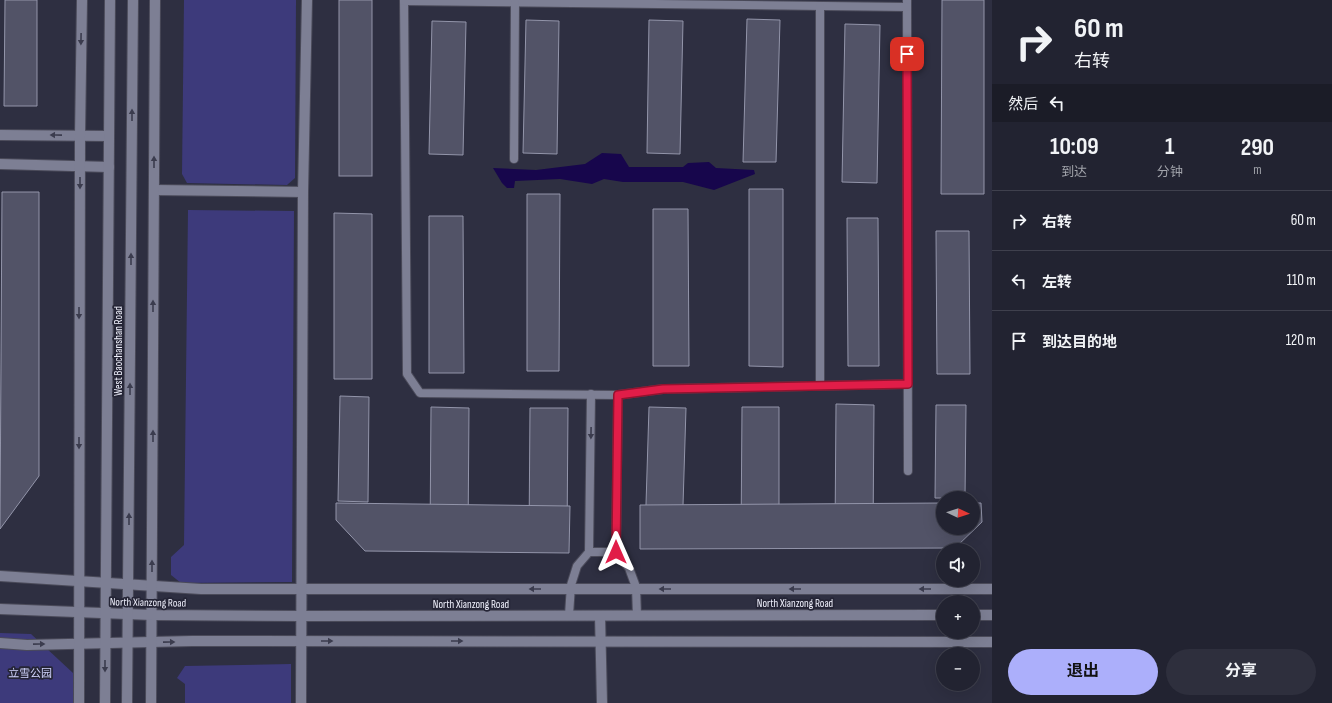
<!DOCTYPE html>
<html lang="zh">
<meta charset="utf-8">
<style>
body{margin:0;font-family:"Sofia Sans Condensed","Noto Sans SC",sans-serif;background:#2e2f3d;color:#f1f3f6;height:100vh;display:flex;flex-direction:column;font-size:15px;white-space:nowrap}
*{box-sizing:border-box;margin:0}
p{font-size:13px;color:#a2a4ab}
.icon{flex:none;width:22px;height:22px;fill:none;stroke:currentColor;stroke-width:2;stroke-linecap:round;stroke-linejoin:round}
.map{position:relative;flex:1;overflow:hidden}
.panel{display:flex;flex-direction:column;background:#222331;width:340px}
.panel>*{flex:none}
.hud{background:#222331;color:#f1f3f6;overflow:hidden}
.needle{width:26px;rotate:94deg}
.tools{position:absolute;left:936px;top:491px;display:grid;gap:8px}
.tools a{display:grid;place-items:center;width:44px;height:44px;border-radius:50%;background:#222331;box-shadow:0 4px 16px #0002,0 0 0 1px #3f404d;font-size:20px}
.pin{position:absolute;display:grid;place-items:center;width:34px;height:34px;color:#fff;margin:-17px;border-radius:8px;box-shadow:0 2px 6px #0006}
.me{position:absolute;width:44px;margin:-22px;rotate:0deg;stroke-linejoin:round;filter:drop-shadow(0 0 3px #0008)}
.turn{display:flex;align-items:center;gap:14px;height:84px;padding:0 16px;font-size:18px}
.turn .icon{width:52px;height:52px;stroke-width:2.5}
.turn b{display:block;font-size:28px;line-height:34px}
.then{display:flex;align-items:center;height:38px;padding:0 16px;background:#0003;gap:8px;font-size:15px}
.eta{display:flex;justify-content:space-evenly;align-items:center;height:68px;text-align:center}
.eta b{font-size:24px;font-weight:700;line-height:28px}
.button{display:flex;gap:8px;margin-top:auto;padding:8px 16px}
.button a{flex:1;height:46px;border-radius:24px;background:#acaffb;color:#111;font-size:16px;font-weight:700;line-height:46px;text-align:center}
.button a+a{background:#2e2f3d;color:#f1f3f6}
ul{padding:0;list-style:none}
li{display:flex;align-items:center;gap:12px;height:60px;padding:0 16px;border-top:1px solid #3f404d}
li div{flex:1}
li b{display:block;font-size:15px}
li em{font-style:normal}
main{display:flex;flex:1;min-height:0}
.map>svg:first-child{display:block}
.green{fill:#3d3a7b}
.water{fill:#17064c}
.building{fill:#525367;stroke:#9395aa}
.lines{fill:none;stroke-linecap:round;stroke-linejoin:round}
.service-casing{stroke:#4b4b5a;stroke-width:10}
.minor-casing{stroke:#4b4b5a;stroke-width:12}
.secondary-casing{stroke:#4b4b5a;stroke-width:12}
.service{stroke:#7d7f94;stroke-width:8}
.minor{stroke:#7d7f94;stroke-width:10}
.secondary{stroke:#7d7f94;stroke-width:10}
.oneway{fill:#3b3c4e}
.route-casing{stroke:#92132f;stroke-width:10}
.route{stroke:#e11d48;stroke-width:7}
.labels{text-anchor:middle;stroke-width:3.5;stroke-linejoin:round;paint-order:stroke}
.street-label{font-size:11px;fill:#f0f1fd;stroke:#252536}
.park-label{font-size:11px;fill:#d1d4fe;stroke:#252536}
</style>
<main>
<div class="map">
<svg width="992" height="703" viewBox="0 0 992 703">
<rect width="100%" height="100%" fill="#2e2f41"/>
<g class="green">
<path d="M184,0H296L295,178L287,185L187,183L182,174Z"/>
<path d="M188,210L294,211L292,582L181,583L171,575V557L184,545Z"/>
<path d="M0,633L31,634L73,673V703H0Z"/>
<path d="M291,664V703H185V684L177,678L185,666Z"/>
</g>
<path class="water" d="M602,153L621,154L629,167H683L688,163L709,162L716,168L754,170L755,174L714,190L683,182H623L604,179L592,184L560,179L515,181L514,188H507L502,183L493,168L536,170L585,164Z"/>
<g class="building">
<path d="M5,0H37V106H4Z"/>
<rect x="339" y="0" width="33" height="176"/>
<path d="M942,0H984V194H941Z"/>
<path d="M747,19L780,20L776,162H743Z"/>
<path d="M526,20L559,21L557,154L523,153Z"/>
<path d="M649,20L683,21L680,154L647,153Z"/>
<path d="M432,21L466,22L463,155L429,154Z"/>
<path d="M845,24L880,25L877,183L842,182Z"/>
<path d="M749,189H783V367L749,366Z"/>
<path d="M2,192H39V476L0,529Z"/>
<path d="M527,194H560L559,371H527Z"/>
<path d="M653,209H688L689,366H653Z"/>
<path d="M334,213L372,214V379H334Z"/>
<path d="M429,216H463L464,373H429Z"/>
<path d="M847,218H878L879,366H848Z"/>
<path d="M936,231H969L970,374H937Z"/>
<path d="M340,396L369,397L368,502L338,501Z"/>
<path d="M836,404L874,405L873,538H835Z"/>
<path d="M936,405H966L965,498H935Z"/>
<path d="M431,407L469,408L468,541H430Z"/>
<path d="M649,407L686,408L682,538L645,537Z"/>
<path d="M742,407H779V541H741Z"/>
<path d="M530,408H568L567,541H529Z"/>
<path d="M336,503L570,506L569,553L365,551L336,520Z"/>
<path d="M943,503V528H973V503H981L982,522L955,548L640,549V505Z"/>
</g>
<g class="lines">
<defs>
<g id="service">
<path d="M404,0L407,374L420,393L618,395L663,389L908,384"/>
<path d="M907,0L908,471"/>
<path d="M404,1L907,7"/>
<path d="M820,6V386"/>
<path d="M514,159L515,2"/>
<path d="M589,552L591,394"/>
<path d="M616,552L618,395"/>
<path d="M569,615L571,585L577,566L589,552H616L629,568L636,587L637,616"/>
</g>
<g id="minor">
<path d="M0,135L109,136"/>
<path d="M0,164L109,167"/>
<path d="M154,190L303,192"/>
<path d="M0,576L201,589H992"/>
<path d="M600,616L602,703"/>
<path d="M0,643L27,645L192,641L992,642"/>
<path d="M79,703L80,136L82,0"/>
<path d="M151,703L155,0"/>
<path d="M301,703L303,192L307,0"/>
</g>
<g id="secondary">
<path d="M0,609L152,615L301,616L943,615"/>
<path d="M973,615H992"/>
<path d="M105,703L110,0"/>
<path d="M127,703L133,0"/>
</g>
</defs>
<use href="#service" class="service-casing"/>
<use href="#minor" class="minor-casing"/>
<use href="#secondary" class="secondary-casing"/>
<use href="#service" class="service"/>
<use href="#minor" class="minor"/>
<use href="#secondary" class="secondary"/>
</g>
<defs><path id="oneway-solid" d="M-6-.8H1V-3.2L6.5 0L1 3.2V.8H-6Z"/></defs>
<g class="oneway">
<use href="#oneway-solid" transform="translate(81 39) rotate(91)"/>
<use href="#oneway-solid" transform="translate(132 115) rotate(-90)"/>
<use href="#oneway-solid" transform="translate(56 135) rotate(-179)"/>
<use href="#oneway-solid" transform="translate(154 162) rotate(-90)"/>
<use href="#oneway-solid" transform="translate(80 183) rotate(90)"/>
<use href="#oneway-solid" transform="translate(131 259) rotate(-90)"/>
<use href="#oneway-solid" transform="translate(153 306) rotate(-90)"/>
<use href="#oneway-solid" transform="translate(79 313) rotate(90)"/>
<use href="#oneway-solid" transform="translate(130 389) rotate(-90)"/>
<use href="#oneway-solid" transform="translate(591 433) rotate(91)"/>
<use href="#oneway-solid" transform="translate(153 436) rotate(-90)"/>
<use href="#oneway-solid" transform="translate(79 443) rotate(90)"/>
<use href="#oneway-solid" transform="translate(129 519) rotate(-90)"/>
<use href="#oneway-solid" transform="translate(152 566) rotate(-90)"/>
<use href="#oneway-solid" transform="translate(535 589) rotate(-180)"/>
<use href="#oneway-solid" transform="translate(665 589) rotate(-180)"/>
<use href="#oneway-solid" transform="translate(795 589) rotate(-180)"/>
<use href="#oneway-solid" transform="translate(925 589) rotate(-180)"/>
<use href="#oneway-solid" transform="translate(327 641)"/>
<use href="#oneway-solid" transform="translate(457 641)"/>
<use href="#oneway-solid" transform="translate(169 642) rotate(-1)"/>
<use href="#oneway-solid" transform="translate(39 644) rotate(-1)"/>
<use href="#oneway-solid" transform="translate(105 666) rotate(90)"/>
</g>
<g class="lines">
<defs>
<path id="route" d="M616,552L618,395L663,389L908,384L907,54"/>
</defs>
<use href="#route" class="route-casing"/>
<use href="#route" class="route"/>
</g>
<g class="labels">
<g class="street-label">
<text transform="translate(118 351) rotate(-90)" y="4">West Baochanshan Road</text>
<text transform="translate(148 602) rotate(1)" y="4">North Xianzong Road</text>
<text x="795" y="607">North Xianzong Road</text>
<text x="471" y="608">North Xianzong Road</text>
</g>
<g class="park-label">
<text x="30" y="677">立雪公园</text>
</g>
</g>
</svg>
<div class="tools">
<a><svg class="needle" viewBox="-14 -14 28 28"><path d="M0-13l5 13h-10z" fill="#e53935"/><path d="M0 13l5-13h-10z" fill="#a2a4ab"/></svg></a>
<a><svg class="icon" aria-label="sound" viewBox="0 0 24 24"><path d="M4 9h4l5-4v14l-5-4H4zM17 9q2 3 0 6"/></svg></a>
<a>+</a>
<a>−</a>
</div>
<div class="pin" style="left:907px;top:54px;background:#d93025"><svg class="icon" aria-label="arrive" viewBox="0 0 24 24"><path d="M6 21V4h12l-3 4 3 4H6"/></svg></div>
<svg class="me" style="left:616px;top:552px" viewBox="-20 -20 40 40"><path d="M0-17L14 15 0 8-14 15z" fill="#e11d48" stroke="#fff" stroke-width="4"/></svg>
</div>
<section class="panel">
<div class="hud">
<div class="turn"><svg class="icon" aria-label="right" viewBox="0 0 24 24"><path d="M7 20v-9h11M14 6l5 5-5 5"/></svg><div><b>60 m</b>右转</div></div>
<div class="then">然后<svg class="icon" aria-label="left" viewBox="0 0 24 24"><path d="M17 20v-9H6M10 6l-5 5 5 5"/></svg></div>
</div>
<div class="eta">
<div><b>10:09</b><p>到达</p></div>
<div><b>1</b><p>分钟</p></div>
<div><b>290</b><p>m</p></div>
</div>
<ul>
<li><svg class="icon" aria-label="right" viewBox="0 0 24 24"><path d="M7 20v-9h11M14 6l5 5-5 5"/></svg><div><b>右转</b></div><em>60 m</em></li>
<li><svg class="icon" aria-label="left" viewBox="0 0 24 24"><path d="M17 20v-9H6M10 6l-5 5 5 5"/></svg><div><b>左转</b></div><em>110 m</em></li>
<li><svg class="icon" aria-label="arrive" viewBox="0 0 24 24"><path d="M6 21V4h12l-3 4 3 4H6"/></svg><div><b>到达目的地</b></div><em>120 m</em></li>
</ul>
<div class="button"><a>退出</a><a>分享</a></div>
</section>
</main>
